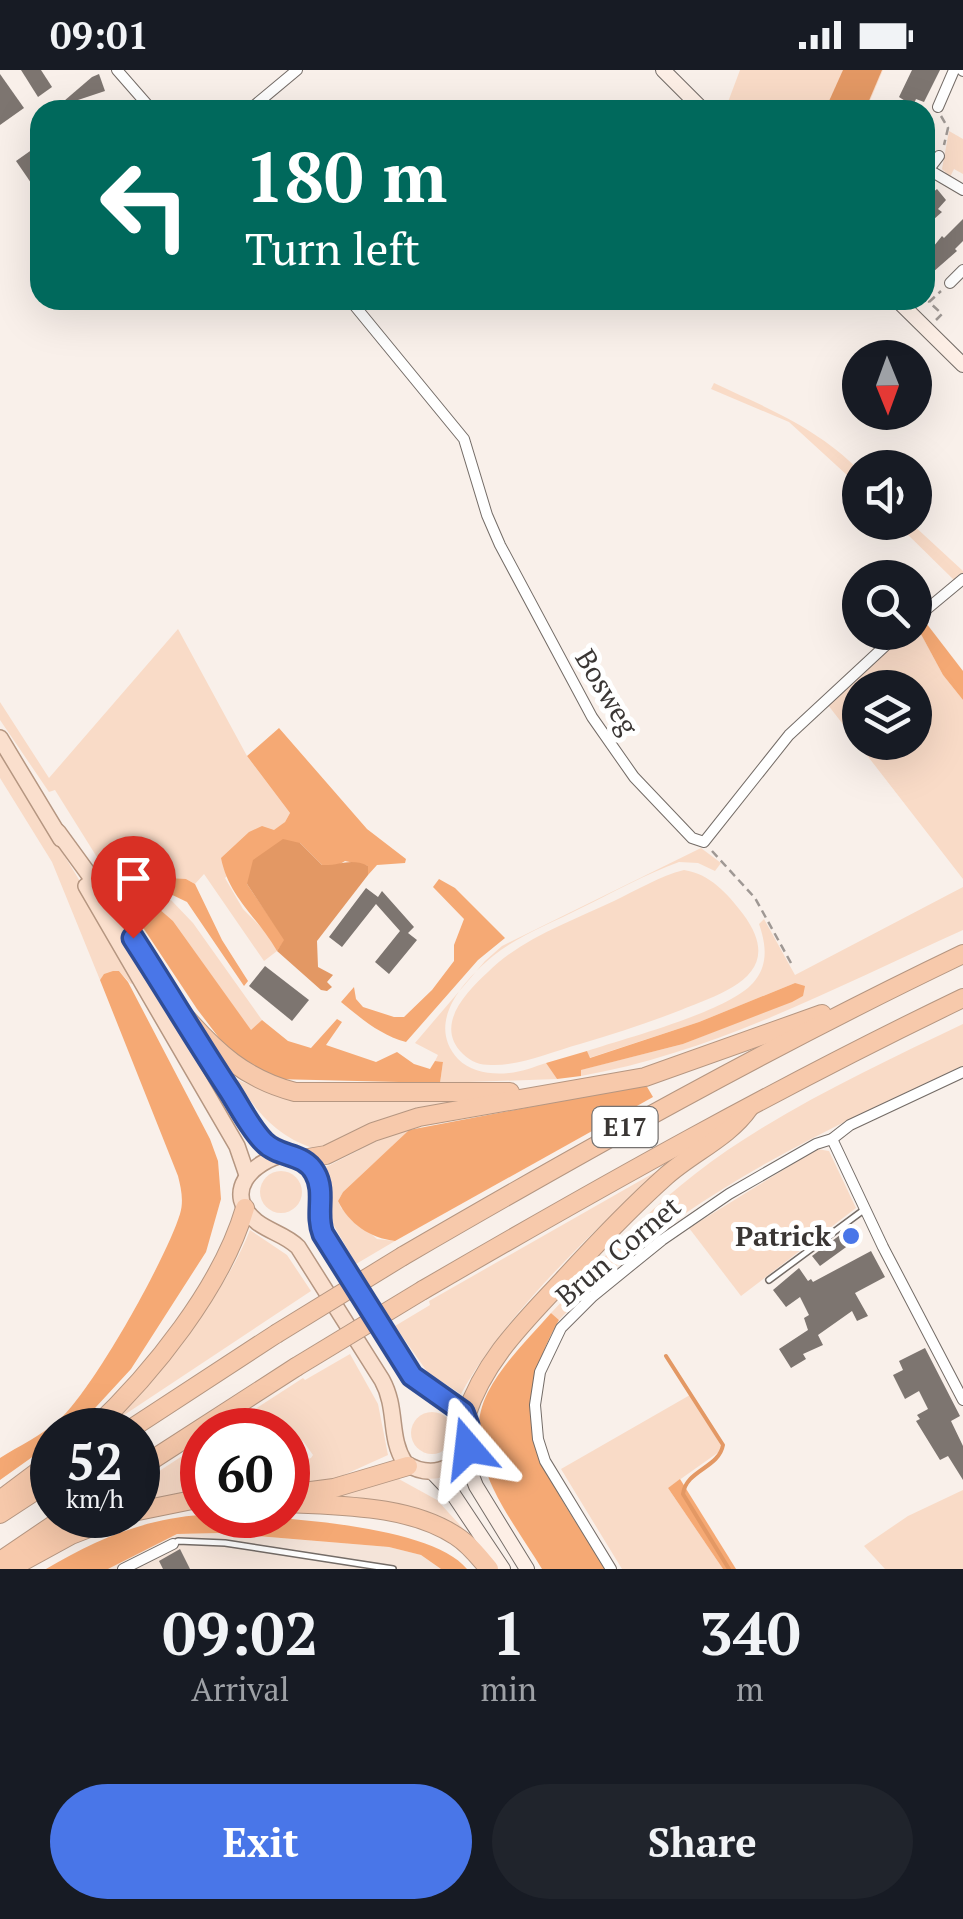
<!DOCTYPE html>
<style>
body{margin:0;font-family:"PT Serif",serif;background:#20242c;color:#f1f3f6;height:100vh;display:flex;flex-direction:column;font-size:38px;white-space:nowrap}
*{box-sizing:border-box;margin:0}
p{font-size:32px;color:#9ea1a6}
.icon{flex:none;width:55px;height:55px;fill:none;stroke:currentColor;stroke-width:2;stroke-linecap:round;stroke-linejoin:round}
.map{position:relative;height:1499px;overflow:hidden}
.side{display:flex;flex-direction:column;background:#171b24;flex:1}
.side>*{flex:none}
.top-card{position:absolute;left:30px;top:30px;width:905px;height:210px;border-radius:30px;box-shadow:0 10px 40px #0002;background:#00695c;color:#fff;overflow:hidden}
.needle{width:65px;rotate:179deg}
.controls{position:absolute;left:842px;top:270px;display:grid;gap:20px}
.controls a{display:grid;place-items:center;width:90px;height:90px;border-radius:50%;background:#171b24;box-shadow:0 10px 40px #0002;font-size:50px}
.speed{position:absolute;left:30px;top:1338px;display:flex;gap:20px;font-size:50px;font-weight:700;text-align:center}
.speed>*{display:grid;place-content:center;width:130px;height:130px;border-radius:50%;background:#171b24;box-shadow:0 10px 40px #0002;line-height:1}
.speed small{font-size:25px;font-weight:400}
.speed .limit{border:15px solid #d22;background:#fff;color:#111}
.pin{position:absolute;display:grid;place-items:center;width:85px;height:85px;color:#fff;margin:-102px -42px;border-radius:50% 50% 50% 0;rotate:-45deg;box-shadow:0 0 10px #0007}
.pin .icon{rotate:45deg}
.me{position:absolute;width:110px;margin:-55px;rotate:343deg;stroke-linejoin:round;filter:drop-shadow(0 0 8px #0008)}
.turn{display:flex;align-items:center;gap:35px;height:210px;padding:0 50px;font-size:45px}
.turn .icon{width:130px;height:130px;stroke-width:2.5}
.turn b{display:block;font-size:70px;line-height:85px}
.eta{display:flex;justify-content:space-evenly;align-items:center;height:170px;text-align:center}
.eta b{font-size:60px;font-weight:700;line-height:70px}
.cta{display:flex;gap:20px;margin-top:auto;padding:20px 50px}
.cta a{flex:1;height:115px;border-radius:60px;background:#4976e8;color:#fff;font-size:40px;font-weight:700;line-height:115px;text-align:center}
.cta a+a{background:#20242c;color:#f1f3f6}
.status{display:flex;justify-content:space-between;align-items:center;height:70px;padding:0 50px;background:#171b24;direction:ltr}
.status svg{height:28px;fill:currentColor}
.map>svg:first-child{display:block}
.built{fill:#f4e4d9}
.green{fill:#f9dbc7;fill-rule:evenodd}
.forest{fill:#f5a974}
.water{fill:#e39864}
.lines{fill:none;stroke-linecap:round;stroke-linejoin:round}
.stream{stroke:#e39864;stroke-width:4}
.building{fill:#7d7570}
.lane-casing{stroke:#746c67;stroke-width:8}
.street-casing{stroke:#746c67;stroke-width:12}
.secondary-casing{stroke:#746c67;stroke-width:16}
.primary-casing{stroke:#b59681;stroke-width:18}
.highway-casing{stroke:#b59681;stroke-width:20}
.path{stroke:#9f9894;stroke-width:2.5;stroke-dasharray:8 5;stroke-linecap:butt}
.lane{stroke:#fff;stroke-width:5}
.street{stroke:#fff;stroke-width:10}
.secondary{stroke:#fdefe6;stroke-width:14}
.primary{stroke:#fadfcd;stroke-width:15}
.highway{stroke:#f7c9ab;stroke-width:18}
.highway-bridge-casing{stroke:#b59681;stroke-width:20;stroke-linecap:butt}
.highway-bridge{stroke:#f7c9ab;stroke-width:18}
.route-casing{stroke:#2f4d97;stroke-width:25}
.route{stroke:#4976e8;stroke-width:18}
.poi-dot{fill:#4976e8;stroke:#fff;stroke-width:4}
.labels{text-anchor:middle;stroke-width:10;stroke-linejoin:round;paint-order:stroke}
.shield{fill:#fff;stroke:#757271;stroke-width:2.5}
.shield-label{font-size:25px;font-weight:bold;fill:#3a3634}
.street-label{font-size:28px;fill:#3a3634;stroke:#fff}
.poi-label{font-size:28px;font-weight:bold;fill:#3a3634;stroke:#fff;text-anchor:end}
</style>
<div class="status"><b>09:01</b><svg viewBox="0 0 49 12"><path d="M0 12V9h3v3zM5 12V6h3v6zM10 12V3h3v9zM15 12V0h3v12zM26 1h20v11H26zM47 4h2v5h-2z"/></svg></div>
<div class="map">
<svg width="963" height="1499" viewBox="0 0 963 1499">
<rect width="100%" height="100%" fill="#f9f0ea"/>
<path class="built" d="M220,1463L389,1477L421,1485L441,1499H108L177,1464Z"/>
<g class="green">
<path d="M740,0H883L866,40H725Z"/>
<path d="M949,61L963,69V104L954,99L950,107L942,99Z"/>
<path d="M714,313C769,339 816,357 860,401V417L789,352L711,319Z"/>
<path d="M896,453H911L963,501V504L954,510Z"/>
<path d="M916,555L943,605L963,630V809L828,635L907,563L915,562ZM860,618H915V672H860Z"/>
<path d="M178,559L247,686L290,743L285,752L225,808L243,839L267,863L277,881L264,891L204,804L195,814L186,809L161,814L162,820L135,826L125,832L55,720L49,722L0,650V632L49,708Z"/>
<path d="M0,685C47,759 97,832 135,912L131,914L119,901L105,904L100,910L52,792L0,708Z"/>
<path d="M701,778L721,793L715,801L698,793L679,792C646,804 614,822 581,838C552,853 519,865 493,886C463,911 425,953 458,989C471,1002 491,1005 509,1003C521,1002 534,997 546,993L557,1009L440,1013L443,992L435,991L438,985L415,973L485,891L502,876Z"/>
<path d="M684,800C710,804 727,823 743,844C787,903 727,922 681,940C648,953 614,964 580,974C551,982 520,996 491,995C480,995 471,992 463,984C434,956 465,923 488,902C522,868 572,851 614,831C637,820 660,806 684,800Z"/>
<path d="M963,817V860C838,916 717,982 581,1006L580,1000L683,974L803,926L795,913L699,952L589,988L587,981C626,968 727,942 753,913C769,895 766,874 759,854L764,849L795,905Z"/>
<path d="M149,830H171L193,853L262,950L251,961L173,851Z"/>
<path d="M963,954V996C814,1065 674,1129 559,1250L551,1243C597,1195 642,1145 695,1104C770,1045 877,995 963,954Z"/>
<path d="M235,1009L280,1026L445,1031L447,1035L316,1079C277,1067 257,1042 235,1009Z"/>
<path d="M409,1060L343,1122L338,1131L341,1138L377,1169L395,1171L356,1194L333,1154L326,1097L381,1069Z"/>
<path d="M817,1079L829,1081L856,1138L741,1226L689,1158Z"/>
<path d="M666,1096C597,1156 504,1245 461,1324L428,1303L395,1256L430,1235L429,1231Z"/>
<circle cx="281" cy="1122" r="21"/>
<path d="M250,1160L287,1185L311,1221L109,1355C160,1294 221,1234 250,1160Z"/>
<path d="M350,1284L378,1334L388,1385L335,1409L288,1417C287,1397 294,1393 311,1388L313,1385L303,1371L288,1365V1360H223L303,1308L305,1310Z"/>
<path d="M690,1325L723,1379L668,1418L723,1499H622L561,1399Z"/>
<circle cx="432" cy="1363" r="21"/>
<path d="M202,1373V1420L138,1434V1415Z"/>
<path d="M397,1408L437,1430L480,1477L464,1464L324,1430Z"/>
<path d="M963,1420V1499H885L864,1476L908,1446Z"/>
</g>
<g class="forest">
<path d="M923,549L963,601V630L943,605L916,555Z"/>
<path d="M279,658L367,759L406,789L405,793L377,795L368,805V796L345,791L337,796L322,795L300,773L247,814L285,870L277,881C258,847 229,828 221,788L249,762L262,756L274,760L285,752L290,743L247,686Z"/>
<path d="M167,808L186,809L195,814L222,870L248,911L244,916L187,832L162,820L161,814Z"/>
<path d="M439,809L455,818L505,868L478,890L406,972C380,965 362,949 341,932L354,917L356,929L363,937L394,947H404L432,920L454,891V875L464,849L433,817Z"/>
<path d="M149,830L173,851L251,960L262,950L288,971L311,978L337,949L342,952L326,975L376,992L397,982L414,994L430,999L435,991L443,992L440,1013L274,1009L229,981L197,939L132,841Z"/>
<path d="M113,901H119L128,912L210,1069L218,1091L221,1129L206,1182L131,1299L84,1350L70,1360H52V1373L0,1410V1388C19,1376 42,1365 59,1350C93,1320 166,1189 180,1144C184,1131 181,1118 178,1106L100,910L104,904Z"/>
<path d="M795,913L805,916L803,926L792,932L683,974L581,1000V1006L557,1009L546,993L587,981L590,988L699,952Z"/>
<path d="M646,1015L653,1027L395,1171C370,1168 349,1154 338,1131L343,1122L409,1060Z"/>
<path d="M551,1243L559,1250C499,1355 550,1410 606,1499H542C512,1449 456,1384 488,1322C503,1293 529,1268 551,1243Z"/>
<path d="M680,1409L736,1499H723L668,1418Z"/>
<path d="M202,1445C261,1445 430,1453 467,1499H441L421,1485L389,1477L220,1463L177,1464L108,1499H46C95,1470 146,1448 202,1445Z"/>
</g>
<g class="water">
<path d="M843,0H882L865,40H825Z"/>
<path d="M283,769L300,773L322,795C340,796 350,787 368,796V805L317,871L318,897L333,905L327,912L332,917L327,921L321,920L277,881L284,870L247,814L253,790Z"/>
</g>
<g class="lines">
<path class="stream" d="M666,1286L723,1375C719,1398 686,1400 683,1424L729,1499"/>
</g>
<g class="building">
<path d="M21,0H41L52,17L38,27Z"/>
<path d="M912,0H940L924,32L916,29L913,36L899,27Z"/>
<path d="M0,4L24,38L0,55Z"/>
<path d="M99,4L105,21L57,37L92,7Z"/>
<path d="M40,74V126L16,91Z"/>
<path d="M925,118L931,124L937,119L946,130L938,139L942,142L925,157Z"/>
<path d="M963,149V171L955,179L957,181L925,209V187L942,166L944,168Z"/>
<path d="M366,818L378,827L382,821L414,857L408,863L417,870L389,904L375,892L400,861L376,834L342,877L329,867Z"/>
<path d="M265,896L309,930L292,951L249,916Z"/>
<path d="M852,1156L860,1167L820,1196L812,1186Z"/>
<path d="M871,1181L885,1207L855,1223L868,1246L857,1251L852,1241L818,1265L823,1275L803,1284L806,1289L791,1298L779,1279L808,1260L804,1248L809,1245L800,1227L786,1237L773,1220L799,1198L808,1211L811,1209L813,1212Z"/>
<path d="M925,1278L960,1346L951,1351L963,1376V1410L948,1386L940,1390L916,1351L920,1349L917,1345L928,1339L919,1321L905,1329L893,1305L903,1300L899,1291Z"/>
<path d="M180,1479L190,1499H163L159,1491Z"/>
</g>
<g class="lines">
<defs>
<g id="lane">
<path d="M769,1210L865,1139"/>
<path d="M173,1474L178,1471L225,1473L393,1499"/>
</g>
<g id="street">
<path d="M117,0L152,40"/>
<path d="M962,0L963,1"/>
<path d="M938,37L954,0"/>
<path d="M249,40L297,0"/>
<path d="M929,100L963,120"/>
<path d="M926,103L939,86"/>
<path d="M950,213L963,200"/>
<path d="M350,230L464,369L487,445L500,475L592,647L634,707L692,768L704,772L789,665L900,562"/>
<path d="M915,549L963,509"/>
<path d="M832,1069L883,1177L963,1330"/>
<path d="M123,1499L173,1474"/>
<path d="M611,1499L545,1391L538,1369L535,1335L540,1302L561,1258L593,1226L662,1170L729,1124L816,1074L832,1069L850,1055L963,1002"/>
</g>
<g id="secondary">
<path d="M663,0L703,40"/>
<path d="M897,230L963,295"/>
<path d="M464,1385L476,1416L527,1499"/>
<path d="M432,1402L453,1424L503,1499"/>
</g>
<g id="primary">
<path d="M0,668L61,769"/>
<path d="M58,762L117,843L258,1065L266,1075L302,1089L313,1098L320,1118L318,1147L323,1164L412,1306C438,1335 475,1326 468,1378C454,1402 428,1408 405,1393C388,1367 398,1339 382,1310L298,1177C286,1165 270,1162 257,1152C221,1123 252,1091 286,1084"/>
<path d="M86,816L237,1076L247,1105"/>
</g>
<g id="highway">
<path d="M183,944C216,982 245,1009 295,1022H510"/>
<path d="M302,1089L326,1085L373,1062L419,1047L645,1007L822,944"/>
<path d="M403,1186C587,1079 771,976 963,884"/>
<path d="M423,1220C600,1117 778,1017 963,928"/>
<path d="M466,1346C484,1290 524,1252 563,1210C596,1174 630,1138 666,1106C693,1082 729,1067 749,1038"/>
<path d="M92,1360C152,1304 222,1217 245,1138"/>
<path d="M129,1360L276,1264"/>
<path d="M138,1399L296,1297"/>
<path d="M288,1424L334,1418L408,1396"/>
<path d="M0,1430L52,1391"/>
<path d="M288,1433C341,1436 409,1435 456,1466C469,1474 479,1487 489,1499"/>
<path d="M138,1441L202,1428"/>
<path d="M0,1444L52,1410"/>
<path d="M0,1491L68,1445"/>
<path d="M9,1499L71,1465L123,1445"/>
</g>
</defs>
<use href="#lane" class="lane-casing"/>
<use href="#street" class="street-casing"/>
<use href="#secondary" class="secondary-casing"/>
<use href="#primary" class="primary-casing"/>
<use href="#highway" class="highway-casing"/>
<g class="path">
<path d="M941,46L948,58L944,75"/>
<path d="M936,250L942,244L929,232L941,221"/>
<path d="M712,781L755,828L791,893"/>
</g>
<use href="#lane" class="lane"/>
<use href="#street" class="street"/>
<use href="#secondary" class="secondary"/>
<use href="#primary" class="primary"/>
<use href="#highway" class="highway"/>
<defs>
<g id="highway-bridge">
<path d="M276,1264L403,1186"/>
<path d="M296,1297L423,1220"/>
</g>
</defs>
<use href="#highway-bridge" class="highway-bridge-casing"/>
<use href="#highway-bridge" class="highway-bridge"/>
</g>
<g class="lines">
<defs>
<path id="route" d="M133,868C166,919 196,970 229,1020C240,1037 250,1058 264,1072C279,1088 304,1082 315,1103C326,1122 315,1144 323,1164L412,1306L463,1342L468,1355V1378"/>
</defs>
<use href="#route" class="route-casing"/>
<use href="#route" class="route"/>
</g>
<circle class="poi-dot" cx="851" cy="1166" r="10"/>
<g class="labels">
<rect class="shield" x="592.5" y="1037" width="65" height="40" rx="8"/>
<g class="shield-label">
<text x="625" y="1066">E17</text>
</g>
<g class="street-label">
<text transform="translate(607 622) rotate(59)" y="10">Bosweg</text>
<text transform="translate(618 1181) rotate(-40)" y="10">Brun Cornet</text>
</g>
<g class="poi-label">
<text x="831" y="1176">Patrick</text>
</g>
</g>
</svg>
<div class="controls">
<a><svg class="needle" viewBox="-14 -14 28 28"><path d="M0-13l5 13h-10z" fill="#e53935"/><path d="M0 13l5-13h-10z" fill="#9ea1a6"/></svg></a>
<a><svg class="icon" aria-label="sound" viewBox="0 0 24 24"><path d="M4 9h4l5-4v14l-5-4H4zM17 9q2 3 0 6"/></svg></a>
<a><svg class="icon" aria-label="search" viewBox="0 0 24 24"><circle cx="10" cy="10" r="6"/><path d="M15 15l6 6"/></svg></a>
<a><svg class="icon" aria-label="layers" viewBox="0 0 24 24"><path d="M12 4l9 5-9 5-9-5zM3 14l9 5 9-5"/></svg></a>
</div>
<div class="speed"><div>52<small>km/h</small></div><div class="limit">60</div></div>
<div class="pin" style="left:133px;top:868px;background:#d93025"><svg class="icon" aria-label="arrive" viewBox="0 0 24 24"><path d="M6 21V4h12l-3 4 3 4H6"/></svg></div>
<svg class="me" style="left:468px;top:1378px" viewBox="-20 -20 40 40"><path d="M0-17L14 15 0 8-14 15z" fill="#4976e8" stroke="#fff" stroke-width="4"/></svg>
<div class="top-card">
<div class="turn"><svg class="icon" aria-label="left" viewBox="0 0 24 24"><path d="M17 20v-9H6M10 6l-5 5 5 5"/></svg><div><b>180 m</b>Turn left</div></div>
</div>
</div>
<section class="side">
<div class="eta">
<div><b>09:02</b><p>Arrival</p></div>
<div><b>1</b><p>min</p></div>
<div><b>340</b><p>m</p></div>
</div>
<div class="cta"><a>Exit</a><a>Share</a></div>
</section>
